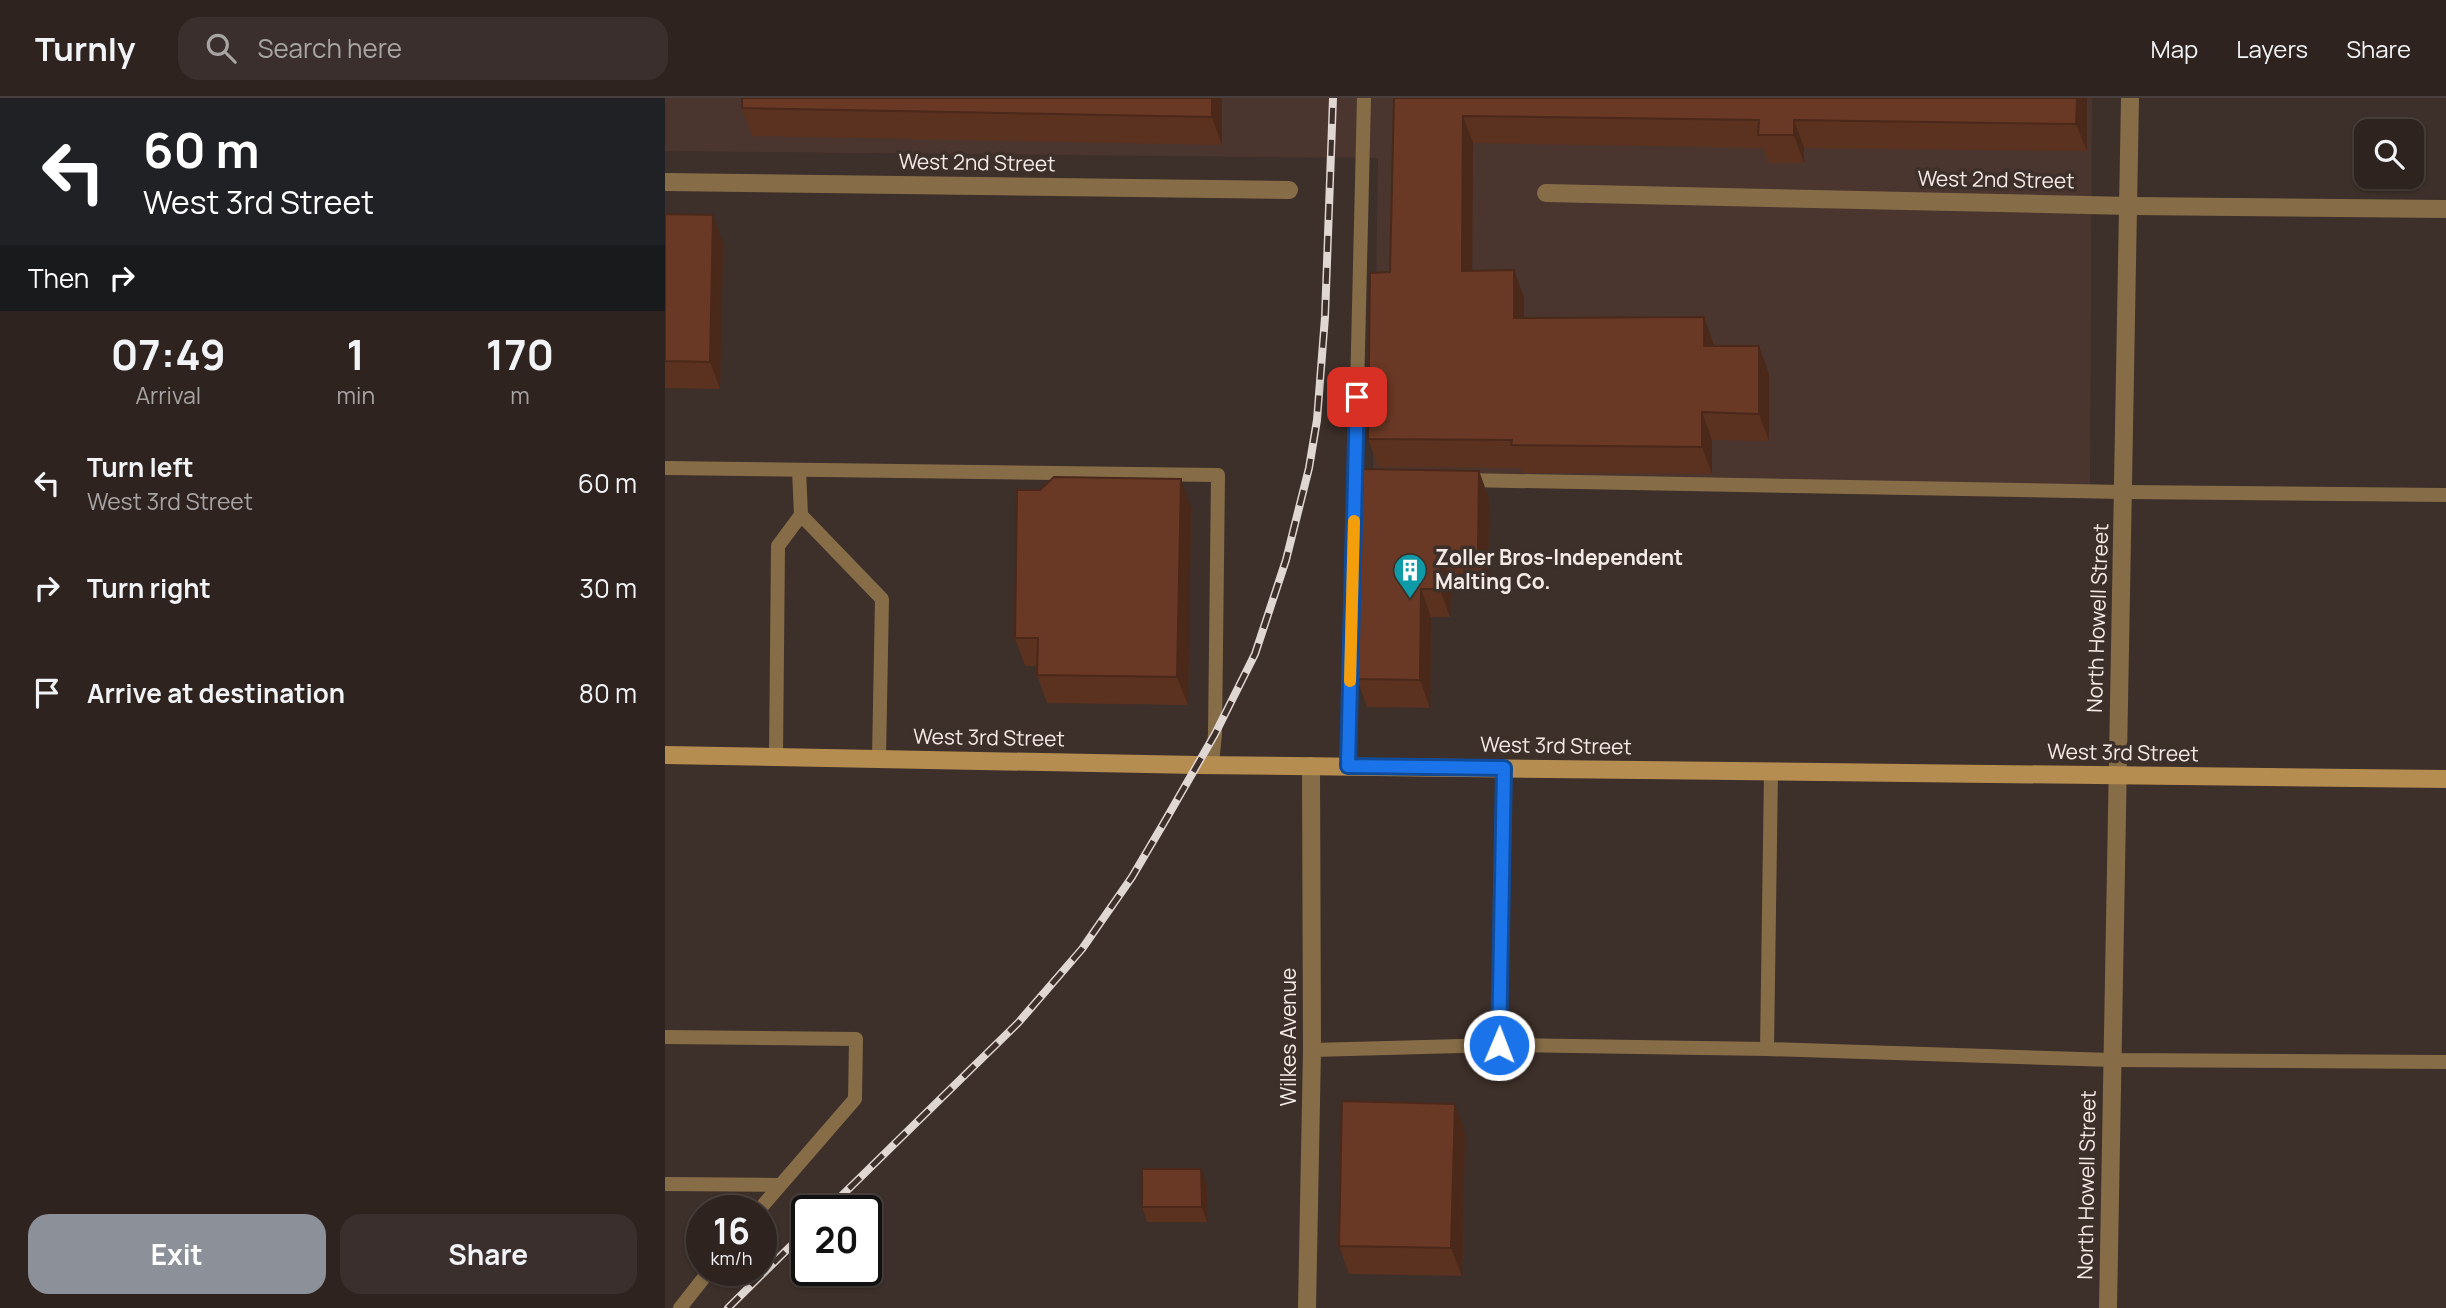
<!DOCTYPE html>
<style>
body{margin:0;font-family:Manrope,sans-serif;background:#3a2f2c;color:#f1f3f6;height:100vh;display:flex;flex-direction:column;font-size:26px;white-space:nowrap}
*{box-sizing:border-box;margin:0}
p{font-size:23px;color:#a7a4a4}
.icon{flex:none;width:38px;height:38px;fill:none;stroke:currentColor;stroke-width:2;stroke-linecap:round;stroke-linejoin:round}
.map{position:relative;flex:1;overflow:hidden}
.sheet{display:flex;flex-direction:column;background:#2e231f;width:665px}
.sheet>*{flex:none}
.guide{background:#202124;color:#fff;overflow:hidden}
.controls{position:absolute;left:1689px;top:21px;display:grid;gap:14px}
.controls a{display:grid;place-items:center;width:70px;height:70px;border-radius:14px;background:#2e231f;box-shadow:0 2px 5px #0004,0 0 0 2px #49403d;font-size:35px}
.speed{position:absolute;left:21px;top:1097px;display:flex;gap:14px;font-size:35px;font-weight:700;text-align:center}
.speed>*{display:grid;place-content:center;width:91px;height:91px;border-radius:50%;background:#2e231f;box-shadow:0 2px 5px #0004,0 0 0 2px #49403d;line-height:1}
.speed small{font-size:18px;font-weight:400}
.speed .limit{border:4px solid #111;border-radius:10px;background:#fff;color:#111}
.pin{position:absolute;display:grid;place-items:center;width:60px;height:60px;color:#fff;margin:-30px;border-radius:14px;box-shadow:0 4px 10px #0006}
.me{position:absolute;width:77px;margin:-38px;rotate:1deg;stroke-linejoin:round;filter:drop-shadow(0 0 5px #0008)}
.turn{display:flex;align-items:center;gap:24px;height:147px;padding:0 28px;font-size:32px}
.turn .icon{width:91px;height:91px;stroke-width:2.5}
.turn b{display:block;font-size:49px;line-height:60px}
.then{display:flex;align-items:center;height:66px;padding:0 28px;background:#0003;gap:14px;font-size:26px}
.eta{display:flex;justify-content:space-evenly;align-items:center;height:119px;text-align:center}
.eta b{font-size:42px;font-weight:700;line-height:49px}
.primary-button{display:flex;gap:14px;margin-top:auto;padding:14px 28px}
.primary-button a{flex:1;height:80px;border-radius:21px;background:#8c9099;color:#fff;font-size:28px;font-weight:700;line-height:80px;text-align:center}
.primary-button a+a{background:#3a2f2c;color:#f1f3f6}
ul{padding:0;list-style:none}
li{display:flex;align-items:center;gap:21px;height:105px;padding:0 28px}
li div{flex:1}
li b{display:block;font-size:26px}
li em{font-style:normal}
header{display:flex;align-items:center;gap:42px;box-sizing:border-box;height:98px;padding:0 35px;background:#2e231f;border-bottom:2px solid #49403d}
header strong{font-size:33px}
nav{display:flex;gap:38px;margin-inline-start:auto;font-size:24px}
.search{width:490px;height:63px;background:#3a2f2c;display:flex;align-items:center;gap:18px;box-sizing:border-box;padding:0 24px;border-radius:21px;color:#a7a4a4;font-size:26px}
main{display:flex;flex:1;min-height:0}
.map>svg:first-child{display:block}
.built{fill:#4a362e}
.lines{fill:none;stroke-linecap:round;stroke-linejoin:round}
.lane{stroke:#866d48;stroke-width:14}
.street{stroke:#866d48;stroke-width:18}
.secondary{stroke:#b68d51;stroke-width:18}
.rail-casing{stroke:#e0d6d2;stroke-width:8}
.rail{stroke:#3d2f29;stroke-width:5;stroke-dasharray:16;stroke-linecap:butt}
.wall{fill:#5b3120}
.shaded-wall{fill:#4a281a}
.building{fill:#6a3925;stroke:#4a281a;stroke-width:2}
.route-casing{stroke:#114b97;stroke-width:18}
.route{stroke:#1a73e8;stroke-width:12}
.slow{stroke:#f59e0b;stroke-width:12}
.labels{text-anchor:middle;stroke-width:7;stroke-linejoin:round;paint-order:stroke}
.street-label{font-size:21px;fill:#f4eae6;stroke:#3d2f29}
.poi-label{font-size:21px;font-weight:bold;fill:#f4eae6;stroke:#3d2f29;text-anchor:start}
</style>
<header>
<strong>Turnly</strong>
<div class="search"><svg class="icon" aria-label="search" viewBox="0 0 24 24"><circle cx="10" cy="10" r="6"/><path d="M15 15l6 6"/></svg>Search here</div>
<nav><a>Map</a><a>Layers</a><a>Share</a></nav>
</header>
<main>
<section class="sheet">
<div class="guide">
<div class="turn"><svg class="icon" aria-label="left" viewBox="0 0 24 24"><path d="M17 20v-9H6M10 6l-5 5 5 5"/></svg><div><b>60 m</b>West 3rd Street</div></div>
<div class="then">Then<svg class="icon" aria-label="right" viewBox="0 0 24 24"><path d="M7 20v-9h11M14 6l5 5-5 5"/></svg></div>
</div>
<div class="eta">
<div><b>07:49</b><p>Arrival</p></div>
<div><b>1</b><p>min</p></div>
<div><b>170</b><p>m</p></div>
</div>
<ul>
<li><svg class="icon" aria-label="left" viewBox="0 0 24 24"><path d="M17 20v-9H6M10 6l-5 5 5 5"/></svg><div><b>Turn left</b><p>West 3rd Street</p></div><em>60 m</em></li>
<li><svg class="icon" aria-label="right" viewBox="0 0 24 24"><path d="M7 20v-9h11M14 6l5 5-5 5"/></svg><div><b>Turn right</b></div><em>30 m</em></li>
<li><svg class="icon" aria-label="arrive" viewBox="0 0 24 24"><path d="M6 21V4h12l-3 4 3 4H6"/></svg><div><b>Arrive at destination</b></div><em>80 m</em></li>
</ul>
<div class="primary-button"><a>Exit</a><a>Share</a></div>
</section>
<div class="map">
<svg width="1781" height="1210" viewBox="0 0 1781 1210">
<rect width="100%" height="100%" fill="#3d2f29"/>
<path class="built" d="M0,0H1427L1425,393L708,374L713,60L0,53Z"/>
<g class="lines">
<g class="lane">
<path d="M0,370L553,377L550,636L547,666"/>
<path d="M134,372L136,417"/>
<path d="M799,382L1459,394L1781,397"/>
<path d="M111,658L113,448L136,417L217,501L214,660"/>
<path d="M683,668L699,0"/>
<path d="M0,939L191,941L190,1001L93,1113"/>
<path d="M834,947L839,670"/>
<path d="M1102,951L1106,673"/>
<path d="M647,952L834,947L1102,951L1448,962L1781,964"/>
<path d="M0,1086L114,1087"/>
<path d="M15,1210L45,1172"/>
</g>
<g class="street">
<path d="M0,84L624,92"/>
<path d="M881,95L1465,108L1781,111"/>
<path d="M642,1210L647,952L646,668"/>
<path d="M1443,1210L1465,0"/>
</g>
<path class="secondary" d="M0,657L532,667L1781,681"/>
<defs>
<g id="rail">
<path d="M161,1113L353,925L417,851L467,779L500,723L550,636L590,556L621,462L644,370L652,322L660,219L668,0"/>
<path d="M63,1210L142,1132"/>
</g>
</defs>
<use href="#rail" class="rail-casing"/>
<use href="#rail" class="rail"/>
</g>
<g class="wall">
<path d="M77,0H557V47L87,38L77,10Z"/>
<path d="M729,0H1422V53L1139,50V65H1103L1098,50L808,45L807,172H849L859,200V220L1049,248L1104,276V343L1047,342V376L857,375L855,370L713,369L703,341L725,174Z"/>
<path d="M0,116L58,145L55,291L0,290Z"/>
<path d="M814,373L824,401L823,486L786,485L785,519H766L765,610L702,609L692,581Z"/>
<path d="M526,409L523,607L382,605L372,577V568H360L350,540Z"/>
<path d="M790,1006L800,1034L797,1178L684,1176L674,1148Z"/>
<path d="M542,1086V1124H482L477,1109Z"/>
</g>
<g class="shaded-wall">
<path d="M547,0H557V47L547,19Z"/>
<path d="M1412,0H1422V53L1411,26Z"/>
<path d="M798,18L808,45L807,200L797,173Z"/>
<path d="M1129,22L1139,50V65L1129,37Z"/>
<path d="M48,117L58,145L55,291L45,264Z"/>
<path d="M849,172L859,200V247L849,220Z"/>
<path d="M1039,219L1049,247V275L1039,248Z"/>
<path d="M1094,248L1104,276V343L1094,316Z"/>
<path d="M1037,314L1047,342V376L1037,349Z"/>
<path d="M814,373L824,401L823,486L813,458Z"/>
<path d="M516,381L526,409L523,607L512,579Z"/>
<path d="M776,458L786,485L785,519L775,491Z"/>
<path d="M756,491L766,519L765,610L755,582Z"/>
<path d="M790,1006L800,1034L797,1178L786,1150Z"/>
<path d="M536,1071L542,1086V1124L537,1109Z"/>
</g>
<g class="building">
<path d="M77,0H547V19L77,10Z"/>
<path d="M729,0H1412L1411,26L1129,22V37H1093L1094,22L798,18L797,173L849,172V220L1039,219V248H1094V316L1037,314V349L846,347L847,342L703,341L705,175L725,174Z"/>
<path d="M0,116L48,117L45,264L0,263Z"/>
<path d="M696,371L814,373L813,458H776L775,491H756L755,582L692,581Z"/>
<path d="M389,379L516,381L512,579L372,577L373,540H350L352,392H375Z"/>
<path d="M677,1003L790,1006L786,1150L674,1148Z"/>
<path d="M477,1071H536L537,1109H477Z"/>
</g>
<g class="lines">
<defs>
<path id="route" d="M692,299L683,668L839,670L834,947"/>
</defs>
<use href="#route" class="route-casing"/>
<use href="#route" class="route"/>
<path class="slow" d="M685,583L689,423"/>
</g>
<defs>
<symbol id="building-pin" viewBox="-11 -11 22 30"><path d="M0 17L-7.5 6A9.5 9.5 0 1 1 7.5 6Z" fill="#0f9aa8" stroke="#3d2f29"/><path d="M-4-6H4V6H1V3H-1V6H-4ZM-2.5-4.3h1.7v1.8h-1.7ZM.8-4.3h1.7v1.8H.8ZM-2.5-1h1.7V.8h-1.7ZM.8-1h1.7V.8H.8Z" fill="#fff"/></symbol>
</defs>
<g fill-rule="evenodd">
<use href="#building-pin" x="726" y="453" width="38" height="52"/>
</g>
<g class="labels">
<g class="street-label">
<text transform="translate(312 65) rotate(1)" y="7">West 2nd Street</text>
<text transform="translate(1331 82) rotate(1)" y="7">West 2nd Street</text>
<text transform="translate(1433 520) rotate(-88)" y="7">North Howell Street</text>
<text transform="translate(324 640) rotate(1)" y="7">West 3rd Street</text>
<text transform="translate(891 648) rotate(1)" y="7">West 3rd Street</text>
<text transform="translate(1458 655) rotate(1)" y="7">West 3rd Street</text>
<text transform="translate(624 939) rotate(-90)" y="7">Wilkes Avenue</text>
<text transform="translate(1422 1087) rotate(-89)" y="7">North Howell Street</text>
</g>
<g class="poi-label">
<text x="770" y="467">Zoller Bros-Independent<tspan x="770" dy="24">Malting Co.</tspan></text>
</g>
</g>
</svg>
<div class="controls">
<a><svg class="icon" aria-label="search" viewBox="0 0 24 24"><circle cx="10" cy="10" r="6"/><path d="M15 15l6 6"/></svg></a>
</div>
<div class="speed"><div>16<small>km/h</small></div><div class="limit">20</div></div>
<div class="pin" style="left:692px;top:299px;background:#d93025"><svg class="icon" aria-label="arrive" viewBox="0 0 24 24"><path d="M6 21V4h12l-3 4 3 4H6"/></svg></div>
<svg class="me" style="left:834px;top:947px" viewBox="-20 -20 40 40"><circle r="17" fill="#1a73e8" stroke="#fff" stroke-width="3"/><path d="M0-11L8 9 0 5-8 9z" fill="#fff"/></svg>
</div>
</main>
